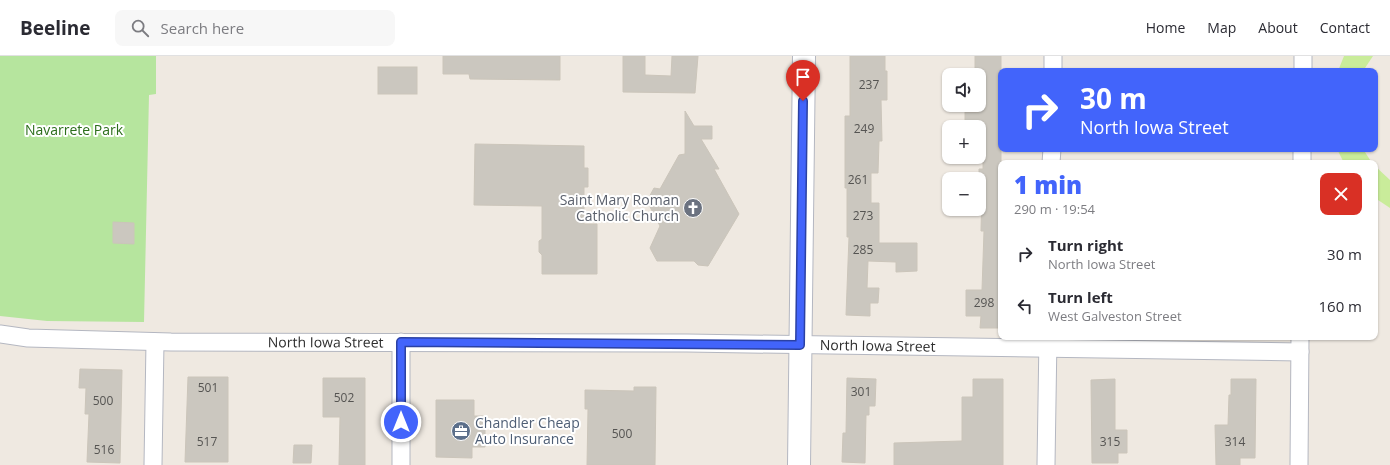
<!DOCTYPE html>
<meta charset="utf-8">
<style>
body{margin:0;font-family:"Open Sans",sans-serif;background:#f7f7f7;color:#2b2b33;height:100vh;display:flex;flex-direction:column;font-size:15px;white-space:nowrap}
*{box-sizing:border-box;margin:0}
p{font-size:13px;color:#7c7c81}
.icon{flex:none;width:22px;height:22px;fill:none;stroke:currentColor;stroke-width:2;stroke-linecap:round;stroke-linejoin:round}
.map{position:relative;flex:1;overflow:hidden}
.side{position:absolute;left:998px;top:104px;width:380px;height:180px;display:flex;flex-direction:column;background:#fff;border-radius:8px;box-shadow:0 1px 3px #0004}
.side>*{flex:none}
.guide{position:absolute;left:998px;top:12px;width:380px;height:84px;border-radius:8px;box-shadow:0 1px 3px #0004;background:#4264fb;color:#fff;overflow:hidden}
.tools{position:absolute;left:942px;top:12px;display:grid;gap:8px}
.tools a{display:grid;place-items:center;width:44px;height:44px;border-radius:8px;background:#fff;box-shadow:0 1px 3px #0004;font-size:20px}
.pin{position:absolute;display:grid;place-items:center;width:34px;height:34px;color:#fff;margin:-41px -17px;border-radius:50% 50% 50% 0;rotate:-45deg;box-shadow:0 0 4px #0007}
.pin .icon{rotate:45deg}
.me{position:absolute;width:44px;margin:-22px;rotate:0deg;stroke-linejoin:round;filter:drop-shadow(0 0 3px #0008)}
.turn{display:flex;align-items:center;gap:14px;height:84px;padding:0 16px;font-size:18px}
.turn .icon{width:52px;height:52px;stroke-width:2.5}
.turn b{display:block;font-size:28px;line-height:34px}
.round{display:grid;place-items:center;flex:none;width:42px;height:42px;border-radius:8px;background:#f7f7f7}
.summary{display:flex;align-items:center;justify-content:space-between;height:68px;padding:0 16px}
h1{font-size:24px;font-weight:800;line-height:30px;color:#4264fb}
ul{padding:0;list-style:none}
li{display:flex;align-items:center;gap:12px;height:52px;padding:0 16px}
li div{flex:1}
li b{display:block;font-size:15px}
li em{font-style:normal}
header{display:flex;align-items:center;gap:24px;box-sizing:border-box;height:56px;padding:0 20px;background:#fff;border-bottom:1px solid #e1e1e2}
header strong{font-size:19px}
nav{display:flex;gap:22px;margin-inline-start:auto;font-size:14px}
.search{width:280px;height:36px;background:#f7f7f7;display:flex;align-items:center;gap:10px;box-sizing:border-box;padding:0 14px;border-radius:8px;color:#7c7c81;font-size:15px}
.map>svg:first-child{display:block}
.green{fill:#b6e59e}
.pitch{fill:#c9ec9a}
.building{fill:#cbc7bf;stroke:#cbc5ba}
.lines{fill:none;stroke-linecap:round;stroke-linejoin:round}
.street-casing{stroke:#b4b7c1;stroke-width:19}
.secondary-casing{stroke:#b4b7c1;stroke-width:24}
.street{stroke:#fff;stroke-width:17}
.secondary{stroke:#fff;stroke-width:22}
.route-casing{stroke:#2b41a3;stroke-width:10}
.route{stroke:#4264fb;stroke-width:7}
.labels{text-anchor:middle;stroke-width:4;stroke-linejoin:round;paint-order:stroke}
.number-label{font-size:12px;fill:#555452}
.park-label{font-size:14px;fill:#2c6e1b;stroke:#fff}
.worship-label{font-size:14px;fill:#5b616d;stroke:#fff;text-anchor:end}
.street-label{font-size:14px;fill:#2e2e2e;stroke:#fff}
.service-label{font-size:14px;fill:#4e5e75;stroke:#fff;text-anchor:start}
</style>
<header>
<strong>Beeline</strong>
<div class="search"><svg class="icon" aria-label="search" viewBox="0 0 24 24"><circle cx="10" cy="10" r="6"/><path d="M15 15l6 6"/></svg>Search here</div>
<nav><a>Home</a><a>Map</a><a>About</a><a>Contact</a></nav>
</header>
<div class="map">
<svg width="1390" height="409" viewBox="0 0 1390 409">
<rect width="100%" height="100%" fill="#efe9e1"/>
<path class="green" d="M0,0H156V38L149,39L144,266L47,265L0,260Z"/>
<g class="pitch">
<path d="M1344,0H1373L1363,15H1338Z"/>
<path d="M1337,93H1363L1372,107H1344Z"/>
<path d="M1375,110L1390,124V152L1375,142Z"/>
</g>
<g class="building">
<path d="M443,0H560V24L470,23L469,18H443Z"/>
<path d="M623,0H645V19L671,20L672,0H698L695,37L623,36Z"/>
<path d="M850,0H885V15H887V44H881L882,85H879L878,117H871V147H879V187H917V215L896,216V206L868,205L867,232H879L878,247H870V260L846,259L849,181H847V132H845V60H850Z"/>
<path d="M975,0H1001V262H999V272H980L981,260H966V234H982L984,175H981L982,132H979V113H983V87H979V71L965,70V56H979V19H975Z"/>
<rect x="378" y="11" width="39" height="27"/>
<path d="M685,55L694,70H712V83H701L719,113H714L739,158L708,210L698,209L694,205H657L650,192L660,170L647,145L654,132L660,133L679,99L685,98Z"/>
<path d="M475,88L584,90V112H588V131H584V168H597V218H542V199L539,196V185L542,183V150L474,149Z"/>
<path d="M113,166L134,167V188L113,187Z"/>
<path d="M80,313L122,314L120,407L87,406L89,358H85L86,332H79Z"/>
<path d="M188,321H228V406H185Z"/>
<path d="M323,322H365V409H339L340,361H323Z"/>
<path d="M847,322L876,323L875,350H869V359H866L865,407L842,406L843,377H846Z"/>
<path d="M973,323H1003V409H894V387L962,385V341H973Z"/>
<path d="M1115,323V374H1127V397H1118V407H1092L1091,324Z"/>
<path d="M1231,323H1256L1255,402H1240V409H1216L1215,369H1228L1229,339H1231Z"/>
<path d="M634,331H656L655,409H587L588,353H585V334L634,335Z"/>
<path d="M436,344H474V360H485V391H472V402L436,401Z"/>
<path d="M294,389H312L311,407H293Z"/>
</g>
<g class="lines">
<defs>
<g id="street">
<path d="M1053,15V0"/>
<path d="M1303,15V0"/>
<path d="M1051,107L1052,93"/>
<path d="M1302,107V93"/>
<path id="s1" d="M0,278L28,282L171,286L687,287L1300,296"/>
<path d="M153,409L155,286"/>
<path d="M401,409V286"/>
<path d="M1046,409L1048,281"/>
<path d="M1299,409L1300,281"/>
</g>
<path id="secondary" d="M799,409L804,0"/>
</defs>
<use href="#street" class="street-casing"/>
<use href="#secondary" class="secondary-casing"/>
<use href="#street" class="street"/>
<use href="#secondary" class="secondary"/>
</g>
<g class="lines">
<defs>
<path id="route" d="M401,366V286L800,289L803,45"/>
</defs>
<use href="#route" class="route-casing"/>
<use href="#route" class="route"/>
</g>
<defs>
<symbol id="church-disc" viewBox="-11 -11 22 22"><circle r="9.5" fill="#6b7280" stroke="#fff"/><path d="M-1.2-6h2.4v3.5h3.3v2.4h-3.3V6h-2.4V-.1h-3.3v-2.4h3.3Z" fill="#fff"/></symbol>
<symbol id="office-disc" viewBox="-11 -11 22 22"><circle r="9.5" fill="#5c6f8a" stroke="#fff"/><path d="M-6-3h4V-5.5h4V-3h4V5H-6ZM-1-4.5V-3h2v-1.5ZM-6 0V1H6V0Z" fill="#fff"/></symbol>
</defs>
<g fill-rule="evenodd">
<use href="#church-disc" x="682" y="141" width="22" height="22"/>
<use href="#office-disc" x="450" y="364" width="22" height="22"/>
</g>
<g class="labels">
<g class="number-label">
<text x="869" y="33">237</text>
<text x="864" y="77">249</text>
<text x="858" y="128">261</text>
<text x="863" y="164">273</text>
<text x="863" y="198">285</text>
<text x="984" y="251">298</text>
<text x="208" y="336">501</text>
<text x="861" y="340">301</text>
<text x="344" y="346">502</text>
<text x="103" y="349">500</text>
<text x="622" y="382">500</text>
<text x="207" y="390">517</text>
<text x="1110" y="390">315</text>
<text x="1235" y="390">314</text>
<text x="104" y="398">516</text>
</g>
<g class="park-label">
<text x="74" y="79">Navarrete Park</text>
</g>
<g class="worship-label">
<text x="679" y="149">Saint Mary Roman<tspan x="679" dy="16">Catholic Church</tspan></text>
</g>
<g class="street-label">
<text dy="5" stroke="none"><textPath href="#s1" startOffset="326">North Iowa Street</textPath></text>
<text dy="5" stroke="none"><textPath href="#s1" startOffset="878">North Iowa Street</textPath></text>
</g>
<g class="service-label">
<text x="475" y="372">Chandler Cheap<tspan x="475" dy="16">Auto Insurance</tspan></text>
</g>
</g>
</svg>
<div class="tools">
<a><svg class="icon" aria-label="sound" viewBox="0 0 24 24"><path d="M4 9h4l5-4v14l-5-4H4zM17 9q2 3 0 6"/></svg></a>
<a>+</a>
<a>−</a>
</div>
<div class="pin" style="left:803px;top:45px;background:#d93025"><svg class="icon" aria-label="arrive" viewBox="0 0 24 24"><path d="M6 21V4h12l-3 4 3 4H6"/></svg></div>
<svg class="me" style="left:401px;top:366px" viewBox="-20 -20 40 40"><circle r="17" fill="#4264fb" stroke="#fff" stroke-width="3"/><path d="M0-11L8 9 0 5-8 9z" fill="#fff"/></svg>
<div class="guide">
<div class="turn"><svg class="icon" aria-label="right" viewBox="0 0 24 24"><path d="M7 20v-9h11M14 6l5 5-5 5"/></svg><div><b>30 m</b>North Iowa Street</div></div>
</div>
<section class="side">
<div class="summary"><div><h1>1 min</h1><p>290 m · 19:54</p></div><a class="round" style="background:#d93025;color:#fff"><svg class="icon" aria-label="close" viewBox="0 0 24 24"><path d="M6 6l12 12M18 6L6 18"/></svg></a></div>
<ul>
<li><svg class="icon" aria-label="right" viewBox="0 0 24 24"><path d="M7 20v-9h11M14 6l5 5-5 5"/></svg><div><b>Turn right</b><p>North Iowa Street</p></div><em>30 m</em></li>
<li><svg class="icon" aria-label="left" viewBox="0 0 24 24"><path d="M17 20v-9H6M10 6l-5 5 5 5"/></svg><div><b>Turn left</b><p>West Galveston Street</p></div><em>160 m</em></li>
</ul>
</section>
</div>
